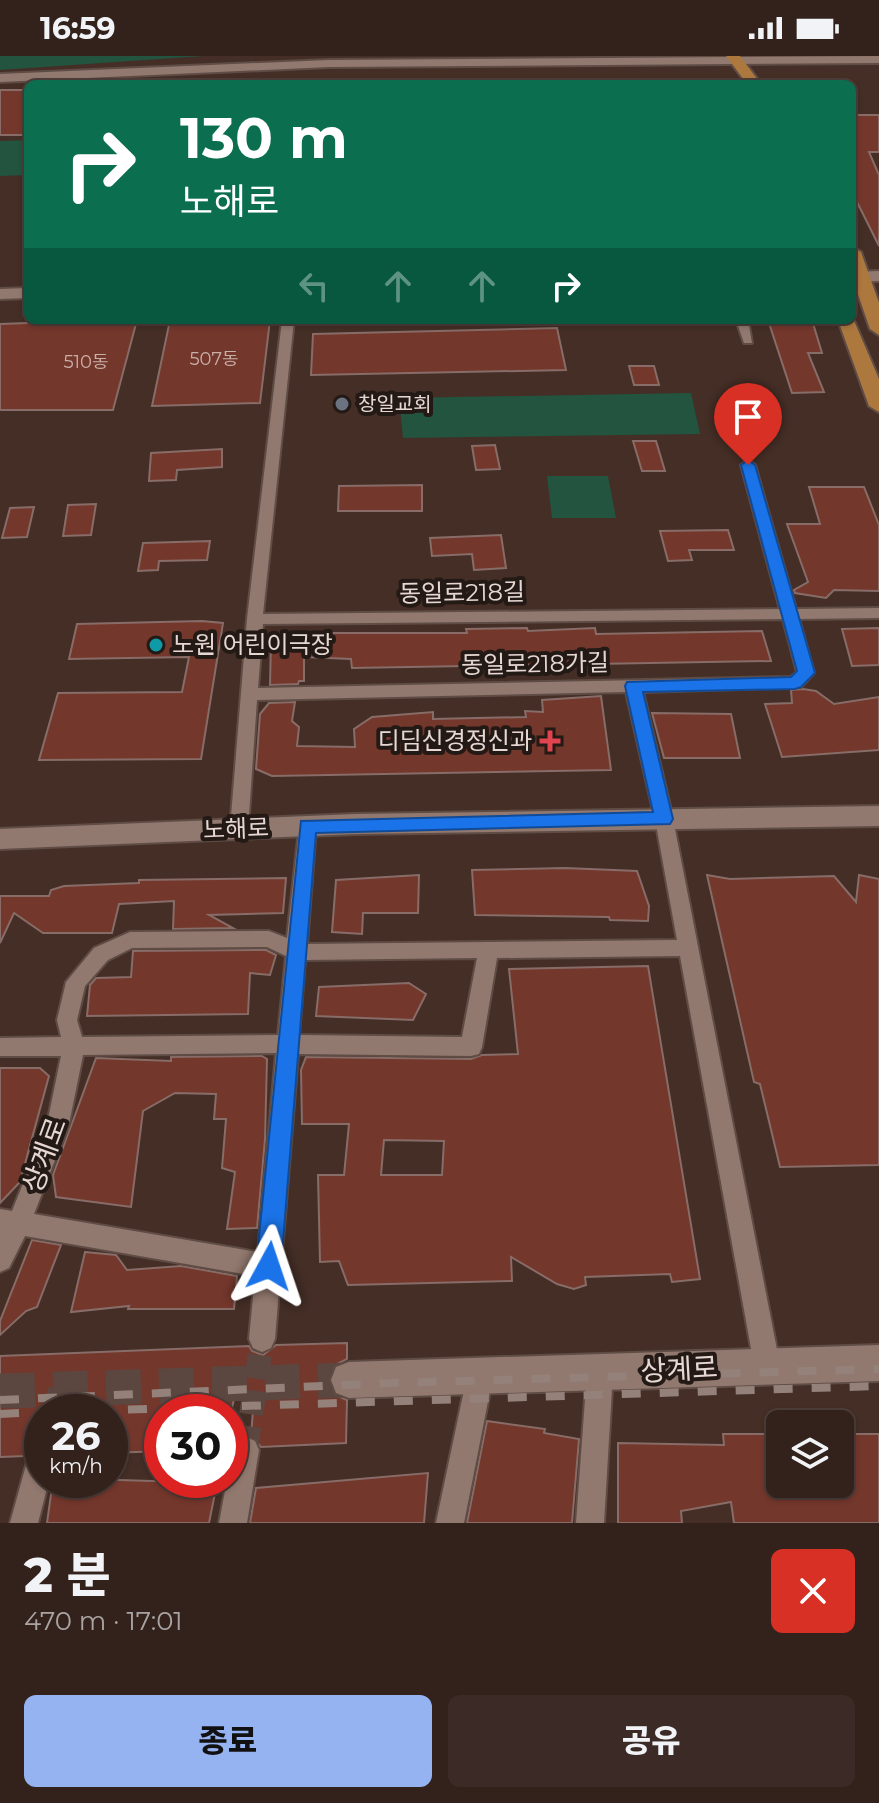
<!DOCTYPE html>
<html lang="ko">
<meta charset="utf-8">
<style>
body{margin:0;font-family:Montserrat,"Noto Sans KR",sans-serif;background:#3b2a25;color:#f1f3f6;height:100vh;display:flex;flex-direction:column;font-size:30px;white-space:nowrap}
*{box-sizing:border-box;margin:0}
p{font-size:26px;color:#a9a4a3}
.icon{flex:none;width:44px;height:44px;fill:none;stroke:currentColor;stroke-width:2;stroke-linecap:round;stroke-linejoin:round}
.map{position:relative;height:1467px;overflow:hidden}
.panel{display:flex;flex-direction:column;background:#33221c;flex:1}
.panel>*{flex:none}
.guide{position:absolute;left:24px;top:24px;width:832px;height:244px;border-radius:12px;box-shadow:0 2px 6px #0004,0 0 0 2px #4e3f3b;background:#0b6e4f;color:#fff;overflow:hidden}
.controls{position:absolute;left:766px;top:1354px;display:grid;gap:16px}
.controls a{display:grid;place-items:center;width:88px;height:88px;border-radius:12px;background:#33221c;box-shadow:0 2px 6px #0004,0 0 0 2px #4e3f3b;font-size:40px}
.speed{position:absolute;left:24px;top:1338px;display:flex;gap:16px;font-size:40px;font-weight:700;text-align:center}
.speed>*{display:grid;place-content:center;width:104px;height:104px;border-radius:50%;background:#33221c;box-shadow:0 2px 6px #0004,0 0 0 2px #4e3f3b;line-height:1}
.speed small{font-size:20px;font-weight:400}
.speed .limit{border:12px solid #d22;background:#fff;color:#111}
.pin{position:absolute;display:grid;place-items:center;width:68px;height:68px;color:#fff;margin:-82px -34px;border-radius:50% 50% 50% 0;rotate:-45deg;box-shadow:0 0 8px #0007}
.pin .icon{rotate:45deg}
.me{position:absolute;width:88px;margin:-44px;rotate:5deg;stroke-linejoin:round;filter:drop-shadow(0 0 6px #0008)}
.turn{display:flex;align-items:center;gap:28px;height:168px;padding:0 24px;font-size:36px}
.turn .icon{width:104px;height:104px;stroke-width:2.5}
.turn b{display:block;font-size:56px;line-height:68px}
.lanes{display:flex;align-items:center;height:76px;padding:0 24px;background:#0003;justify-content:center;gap:40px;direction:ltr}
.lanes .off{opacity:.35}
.round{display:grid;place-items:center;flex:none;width:84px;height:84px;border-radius:12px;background:#3b2a25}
.overview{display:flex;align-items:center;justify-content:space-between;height:136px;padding:0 24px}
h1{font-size:48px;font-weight:800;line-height:60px}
.primary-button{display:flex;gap:16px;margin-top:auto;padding:16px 24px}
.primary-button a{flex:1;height:92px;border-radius:12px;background:#95b2f1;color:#111;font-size:32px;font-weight:800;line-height:92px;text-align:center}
.primary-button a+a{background:#3b2a25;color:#f1f3f6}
.status{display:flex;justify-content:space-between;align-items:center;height:56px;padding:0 40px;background:#33221c;direction:ltr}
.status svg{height:22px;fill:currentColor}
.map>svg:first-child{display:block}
.green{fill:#22543f}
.building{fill:#74372c;stroke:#876c67;stroke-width:2;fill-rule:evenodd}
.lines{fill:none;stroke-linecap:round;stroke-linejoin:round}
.street-tunnel{stroke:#5c4740;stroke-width:24;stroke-dasharray:24 12;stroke-linecap:butt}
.secondary-tunnel{stroke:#5c4740;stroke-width:35;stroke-dasharray:35 18;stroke-linecap:butt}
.street-casing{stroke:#5f4c45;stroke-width:4}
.secondary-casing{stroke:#5f4c45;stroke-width:4}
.primary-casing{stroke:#5f4c45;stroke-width:4}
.street{fill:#92796f;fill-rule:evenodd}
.secondary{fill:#92796f;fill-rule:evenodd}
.primary{fill:#ac783e;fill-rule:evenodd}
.rail{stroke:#93817a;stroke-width:8;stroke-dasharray:19 19;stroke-linecap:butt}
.route{fill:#1a73e8;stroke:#114b97;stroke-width:2}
.worship-dot{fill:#6b7280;stroke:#231915;stroke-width:3}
.culture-dot{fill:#0f9aa8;stroke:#231915;stroke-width:3}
.health-dot{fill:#e0444e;stroke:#231915;stroke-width:3}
.labels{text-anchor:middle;stroke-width:8;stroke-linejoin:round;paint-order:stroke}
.far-number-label{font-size:18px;fill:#caafa8}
.far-poi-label{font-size:20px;fill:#e6d7d2;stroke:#231915;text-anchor:start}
.street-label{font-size:24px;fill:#e6d7d2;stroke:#231915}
.poi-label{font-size:24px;fill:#e6d7d2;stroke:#231915;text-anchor:start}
.near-street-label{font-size:28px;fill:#e6d7d2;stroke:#231915}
</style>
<div class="status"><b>16:59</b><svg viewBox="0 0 49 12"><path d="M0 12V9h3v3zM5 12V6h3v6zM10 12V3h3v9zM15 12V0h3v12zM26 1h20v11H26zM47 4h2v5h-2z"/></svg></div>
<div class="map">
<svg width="879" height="1467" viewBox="0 0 879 1467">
<rect width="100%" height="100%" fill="#442e26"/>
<g class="green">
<path d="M0,0H203L0,14Z"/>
<path d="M28,84V119L0,120V85Z"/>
<path d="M691,337L700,378L403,382L399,342Z"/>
<path d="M547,420H608L616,462H552Z"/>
</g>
<g class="building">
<rect x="0" y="34" width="28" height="45"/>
<path d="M852,59H879V96H869L879,119V190L852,136Z"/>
<path d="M56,264H137L113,354H0V268L55,266Z"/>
<path d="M170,264H270L260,347L152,350Z"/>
<path d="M782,264H812L822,297H808L824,336L792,337L769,267H783Z"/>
<path d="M557,272L566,314L311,319L313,278Z"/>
<path d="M629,310H654L659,329H634Z"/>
<path d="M633,385H656L665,415H642Z"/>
<path d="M495,389L500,413L476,414L472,390Z"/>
<path d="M222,393V411L177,414L176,424L149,425L151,397Z"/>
<path d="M422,429V455H338L339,430Z"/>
<path d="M809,431H864L879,469V535L834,534L826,542L795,537L794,534L808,526L787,468H820Z"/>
<path d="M96,448L91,479L63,480L68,449Z"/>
<path d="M34,451L27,481L2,482L10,452Z"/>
<path d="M728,474L734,494H689L692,504L668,505L660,475Z"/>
<path d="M501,479L506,512L474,514L472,498L432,500L430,482Z"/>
<path d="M210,485L207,504L159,505L158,514L138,515L143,487Z"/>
<path d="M202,565L223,567L201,703L39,704L58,637L182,636L189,601L69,603L77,568Z"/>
<path d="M527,572L528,575L595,572L596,578L762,575L771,605L352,612L351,603L304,601V625H299L298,628L270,629L271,584L280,577H467L466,573Z"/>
<path d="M879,572V609L852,610L842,573Z"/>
<path d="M803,633L816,635L834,648L879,641V694L782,701L765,648L792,647L791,634Z"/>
<path d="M601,640L611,714L272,720L256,713L260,658L269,647L295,646L292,665L299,671L297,690L355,691L354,673L372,661L433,656V663L526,661L525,655L543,656L542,644Z"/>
<path d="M652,657L731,658L740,702H664Z"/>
<path d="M565,812L637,815L649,850L648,865L610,864L609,861L475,859L472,814Z"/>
<path d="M419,819L418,857H363L362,878L332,876L336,824Z"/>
<path d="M707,819L730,823L834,820L856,846L859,819L879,823V1109L780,1111L760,1028L754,1026Z"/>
<path d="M286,822L283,857L209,859L233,872L173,873L174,845L119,848L112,877H43L14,857L0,887V840H49L51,834L64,830L139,827V824Z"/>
<path d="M266,894L276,899L270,919L250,917L248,958L87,960L90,929L96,922L131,921L133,895Z"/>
<path d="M648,910L700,1223L672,1226L670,1218L585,1221L586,1229L574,1233L557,1228L511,1201L512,1225L348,1229L339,1205L320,1206L318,1119H344L349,1068H302L301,1014L306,1001L471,1003L482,999L518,998L509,913ZM384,1084L444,1085L442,1119H381Z"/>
<path d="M409,927L426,938L413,964L316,960L319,931Z"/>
<path d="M262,1000L267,1003L265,1083L257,1172L227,1173L235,1116L222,1112L226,1063H214L216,1038L175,1037L143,1055L131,1151L56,1141L53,1119L96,1002L171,1005V1001Z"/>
<path d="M0,1012H40L49,1020L20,1126L0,1147Z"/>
<path d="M32,1184L61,1189L37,1251L26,1255L0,1279V1265Z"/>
<path d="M85,1196L116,1199L127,1214L181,1210L237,1220L234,1253H128L129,1250L71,1256Z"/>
<path d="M347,1287V1303L333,1310L328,1323L333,1338L347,1344L346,1387L261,1391L251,1380L254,1341L235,1339L231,1356H162V1395L110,1397V1356H62L66,1330L56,1327L46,1356H42V1368L35,1389L26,1400L0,1401V1300L249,1290L252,1295L263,1299L276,1289Z"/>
<path d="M487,1365L545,1373L544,1377L579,1383L572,1467H467Z"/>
<path d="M723,1378H780V1428H840V1378H879V1467H734L731,1446L681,1455L682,1467H618V1387L724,1389Z"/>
<path d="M428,1417L424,1467H250L256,1432Z"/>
<path d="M53,1424H119L217,1427L209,1467H47Z"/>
</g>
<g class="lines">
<g class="street-tunnel">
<path d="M54,1356L60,1334"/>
<path d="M246,1394L262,1283"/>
</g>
<path class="secondary-tunnel" d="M0,1335L349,1324"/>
<defs>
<g id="street">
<path d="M282,264H294L263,558L780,553L741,409L748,405L755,409L796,553L879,552V562L799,563L814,617L801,631L643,636L673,763L780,1309L776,1318L767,1322L758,1318L754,1309L680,900L497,902L482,991L479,998L471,1000L298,998L275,1283L271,1292L262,1296L253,1292L249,1283L255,1220L25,1180L9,1212L0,1216V1153L12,1155L47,1068L61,1000H0V982L61,981L57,964L66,926L94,892L130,876L269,875L287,882L300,765H314L316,770L307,888L677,884L655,763L626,636L257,644L248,773L246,778H232L230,773L247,563ZM783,563L797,616L791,621L258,632L263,568ZM267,891L286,900L278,979L82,981L77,964L85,930L108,904L132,892ZM477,902L462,981L299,979L305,904ZM276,997L258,1196L34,1158L69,1068L83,999Z"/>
<path d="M736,264H748L752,287H744Z"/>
<path d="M600,1303L609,1307L613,1316L604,1467H576L587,1316L591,1307Z"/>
<path d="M480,1307L489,1311L493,1320L464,1467H436L467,1320L471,1311Z"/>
<path d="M246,1381L255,1385L259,1394L247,1467H219L227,1424H230V1409L237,1385Z"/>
<path d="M41,1389L42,1424H49L38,1467H10L28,1402L32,1393Z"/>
</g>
<g id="secondary">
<path d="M879,0V7L329,11L0,26V18L329,4Z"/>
<path d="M879,215V225L852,226V216Z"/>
<path d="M28,232V242L0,243V233Z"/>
<path d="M879,750V770L355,778L0,793V773L355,758Z"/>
<path d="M879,1289V1325L349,1342L336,1337L331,1324L336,1311L349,1306Z"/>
</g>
<g id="primary">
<path d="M726,0H740L761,28H747Z"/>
<path d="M852,191L861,196L879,247V279L870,273L852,221Z"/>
<path d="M852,260L879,323V356L869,350L838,264H852Z"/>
</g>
</defs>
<use href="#street" class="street-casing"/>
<use href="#secondary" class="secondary-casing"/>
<use href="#primary" class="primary-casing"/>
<use href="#street" class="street"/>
<use href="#secondary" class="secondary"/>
<use href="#primary" class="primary"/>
<g class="rail">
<path d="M0,1344L393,1327L879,1313"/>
<path d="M52,1356L879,1330"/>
<path d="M0,1358L42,1356"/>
</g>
</g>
<path class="route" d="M748,404L755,409L815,617L801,631L795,633L643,636L673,763L670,768L316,777L281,1210L277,1219L269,1222L260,1219L256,1210L301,765L653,756L625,630L627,626L791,621L797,615L741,409Z"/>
<circle class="worship-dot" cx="342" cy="348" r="8"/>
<circle class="culture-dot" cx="156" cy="589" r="8"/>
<path class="health-dot" d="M546 673h8v8h8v8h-8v8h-8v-8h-8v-8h8z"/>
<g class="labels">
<g class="far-number-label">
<text x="214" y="309">507동</text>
<text x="86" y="312">510동</text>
</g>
<g class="far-poi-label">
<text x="358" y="355">창일교회</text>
</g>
<g class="street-label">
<text transform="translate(462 537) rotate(-1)" y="8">동일로218길</text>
<text transform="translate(535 608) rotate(-1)" y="8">동일로218가길</text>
<text transform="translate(236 773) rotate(-2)" y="8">노해로</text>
</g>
<g class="poi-label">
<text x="172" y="597">노원 어린이극장</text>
<text x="532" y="693" text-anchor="end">디딤신경정신과</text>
</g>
<g class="near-street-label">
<text transform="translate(44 1099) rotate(-70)" y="10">상계로</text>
<text transform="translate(679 1313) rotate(-3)" y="10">상계로</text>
</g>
</g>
</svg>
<div class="controls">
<a><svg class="icon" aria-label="layers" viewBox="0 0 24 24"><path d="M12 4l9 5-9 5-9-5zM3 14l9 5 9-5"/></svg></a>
</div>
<div class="speed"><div>26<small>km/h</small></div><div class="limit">30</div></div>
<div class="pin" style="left:748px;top:409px;background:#d93025"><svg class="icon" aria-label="arrive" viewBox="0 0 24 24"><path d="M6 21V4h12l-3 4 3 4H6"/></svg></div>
<svg class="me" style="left:269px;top:1210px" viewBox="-20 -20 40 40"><path d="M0-17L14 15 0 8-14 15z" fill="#1a73e8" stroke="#fff" stroke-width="4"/></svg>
<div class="guide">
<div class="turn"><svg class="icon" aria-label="right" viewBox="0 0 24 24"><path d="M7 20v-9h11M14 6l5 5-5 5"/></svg><div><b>130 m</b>노해로</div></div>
<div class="lanes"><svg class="icon off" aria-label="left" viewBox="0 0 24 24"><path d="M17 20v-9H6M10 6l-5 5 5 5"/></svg><svg class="icon off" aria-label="ahead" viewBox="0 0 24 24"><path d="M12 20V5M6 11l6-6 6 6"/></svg><svg class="icon off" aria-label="ahead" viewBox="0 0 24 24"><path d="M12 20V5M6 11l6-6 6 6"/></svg><svg class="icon" aria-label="right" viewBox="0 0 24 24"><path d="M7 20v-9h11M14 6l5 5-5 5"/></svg></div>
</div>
</div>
<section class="panel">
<div class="overview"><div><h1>2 분</h1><p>470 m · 17:01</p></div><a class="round" style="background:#d93025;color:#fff"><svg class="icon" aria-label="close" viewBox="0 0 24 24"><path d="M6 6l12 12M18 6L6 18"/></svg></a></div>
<div class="primary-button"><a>종료</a><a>공유</a></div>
</section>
